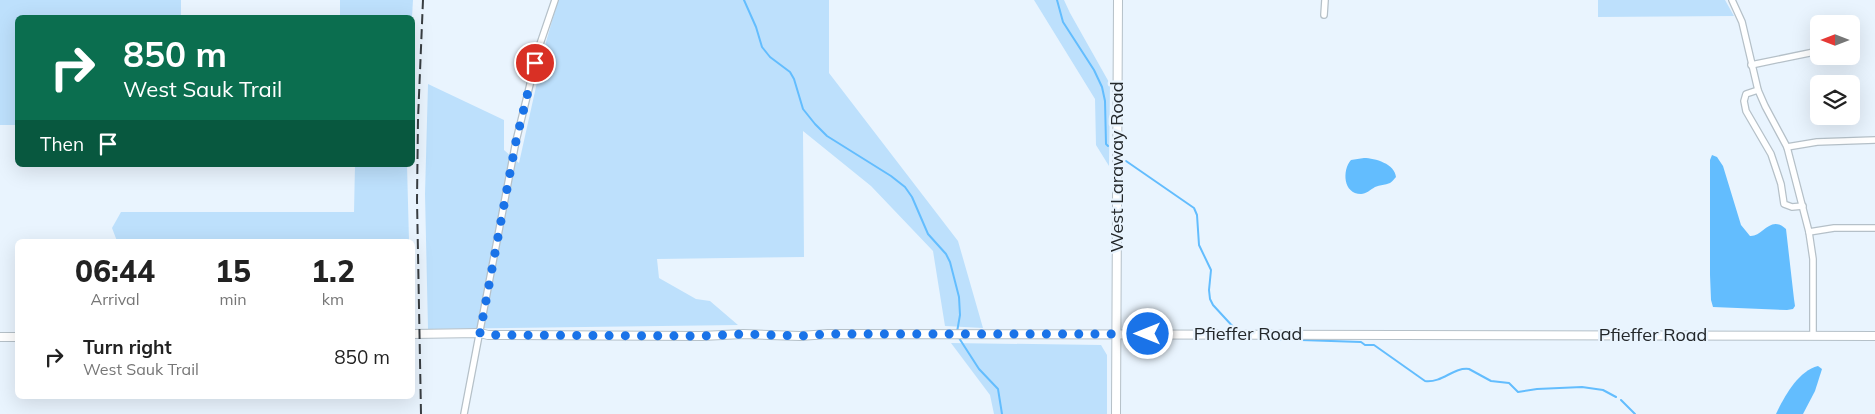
<!DOCTYPE html>
<style>
body{margin:0;font-family:Mulish,sans-serif;background:#f6f6f6;color:#222;height:100vh;display:flex;flex-direction:column;font-size:19px;white-space:nowrap}
*{box-sizing:border-box;margin:0}
p{font-size:16px;color:#767676}
.icon{flex:none;width:28px;height:28px;fill:none;stroke:currentColor;stroke-width:2;stroke-linecap:round;stroke-linejoin:round}
.map{position:relative;flex:1;overflow:hidden}
.sheet{position:absolute;left:15px;top:239px;width:400px;height:160px;display:flex;flex-direction:column;background:#fff;border-radius:8px;box-shadow:0 5px 20px #0002}
.sheet>*{flex:none}
.hud{position:absolute;left:15px;top:15px;width:400px;height:152px;border-radius:8px;box-shadow:0 5px 20px #0002;background:#0b6e4f;color:#fff;overflow:hidden}
.needle{width:32px;rotate:270deg}
.controls{position:absolute;left:1810px;top:15px;display:grid;gap:10px}
.controls a{display:grid;place-items:center;width:50px;height:50px;border-radius:8px;background:#fff;box-shadow:0 5px 20px #0002;font-size:25px}
.pin{position:absolute;display:grid;place-items:center;width:42px;height:42px;color:#fff;margin:-21px;border:2px solid #fff;border-radius:50%;box-shadow:0 1px 5px #0007}
.me{position:absolute;width:55px;margin:-28px;rotate:270deg;stroke-linejoin:round;filter:drop-shadow(0 0 4px #0008)}
.turn{display:flex;align-items:center;gap:18px;height:105px;padding:0 25px;font-size:22px}
.turn .icon{width:65px;height:65px;stroke-width:2.5}
.turn b{display:block;font-size:35px;line-height:42px}
.then{display:flex;align-items:center;height:48px;padding:0 25px;background:#0003;gap:10px;font-size:19px}
.eta{display:flex;justify-content:space-evenly;align-items:center;height:85px;text-align:center}
.eta b{font-size:30px;font-weight:800;line-height:35px}
ul{padding:0;list-style:none}
li{display:flex;align-items:center;gap:15px;height:65px;padding:0 25px}
li div{flex:1}
li b{display:block;font-size:19px}
li em{font-style:normal}
.map>svg:first-child{display:block}
.green{fill:#bde0fc}
.water{fill:#63bdfe}
.lines{fill:none;stroke-linecap:round;stroke-linejoin:round}
.stream{stroke:#63bdfe;stroke-width:2}
.street-casing{stroke:#b5c0c8;stroke-width:8}
.secondary-casing{stroke:#b5c0c8;stroke-width:10}
.street{stroke:#fff;stroke-width:5.5}
.secondary{stroke:#fff;stroke-width:8}
.rail{stroke:#393e42;stroke-width:2;stroke-dasharray:10 5;stroke-linecap:butt}
.route{stroke:#1a73e8;stroke-width:9;stroke-dasharray:0 16.2}
.labels{text-anchor:middle;stroke-width:4.5;stroke-linejoin:round;paint-order:stroke}
.street-label{font-size:18px;fill:#23272a;stroke:#e9f4fe}
</style>
<div class="map">
<svg width="1875" height="414" viewBox="0 0 1875 414">
<rect width="100%" height="100%" fill="#e9f4fe"/>
<g class="green">
<path d="M0,0H181V17L18,18L17,125H0Z"/>
<path d="M340,0H413L412,17H340Z"/>
<path d="M558,0H829V73L958,241L983,328L945,326L933,251L871,186L803,131L804,257L657,259L659,278L696,299L710,301L738,325L428,329L425,194L428,84L504,120V150L519,163L546,42Z"/>
<path d="M1034,0H1064L1070,13L1110,84L1109,166L1096,145L1095,99Z"/>
<path d="M1598,0H1725L1734,16L1598,17Z"/>
<path d="M355,165H407L409,241H117L112,228L121,212H354Z"/>
<path d="M951,343L1101,345L1107,355V414H994L990,395Z"/>
</g>
<g class="water">
<path d="M1712,155L1717,157L1723,166L1741,225L1750,236C1763,237 1770,214 1786,229L1794,299L1795,306L1793,309L1787,310L1713,307L1711,300L1710,275V160Z"/>
<path d="M1364,158C1375,158 1395,164 1396,177C1394,179 1393,181 1390,183C1385,185 1380,185 1375,187C1370,190 1366,194 1361,194C1343,194 1342,170 1351,160Z"/>
<path d="M1818,366L1822,369L1815,391L1803,414H1776C1784,397 1798,371 1818,366Z"/>
</g>
<g class="lines">
<g class="stream">
<path d="M744,0L756,27L762,47L770,57L790,72L794,79L803,109L815,124L827,136L891,176L905,187L912,197L928,234L946,254L950,262L959,297L960,315L957,332"/>
<path d="M1057,0L1063,22L1094,70L1102,87L1105,101L1106,144L1108,146"/>
<path d="M1126,161L1194,208L1197,215L1199,245L1211,270L1209,290L1210,299L1213,305L1236,330"/>
<path d="M959,338L979,369L998,389L1002,414"/>
<path d="M1271,339L1361,342L1365,345H1374L1425,381C1443,383 1453,367 1469,369L1491,381L1509,383L1518,392L1537,389L1582,387L1603,390L1616,397"/>
<path d="M1621,400L1635,414"/>
</g>
<defs>
<g id="street">
<path d="M1732,0L1742,22L1758,90L1765,106L1787,147L1809,232L1813,259V335"/>
<path d="M1324,15L1325,0"/>
<path d="M1851,38L1855,45L1851,51"/>
<path d="M1751,65L1819,51"/>
<path d="M1758,90L1746,94L1744,101L1746,111L1771,154L1781,184L1784,204L1792,207L1803,206"/>
<path d="M1787,147L1817,142L1875,140"/>
<path d="M1809,232L1834,228H1875"/>
<path d="M464,414L516,141L540,44L555,0"/>
</g>
<g id="secondary">
<path d="M412,334L480,333L488,335L702,336L743,334L800,336L828,334L1875,336"/>
<path d="M0,337H18"/>
<path d="M1116,414L1118,0"/>
</g>
</defs>
<use href="#street" class="street-casing"/>
<use href="#secondary" class="secondary-casing"/>
<use href="#street" class="street"/>
<use href="#secondary" class="secondary"/>
<path class="rail" d="M421,414L417,200L418,119L423,0"/>
</g>
<g class="lines">
<path class="route" d="M535,63L516,141L480,333L488,335L702,336L743,334L800,336L828,334H1148"/>
</g>
<g class="labels">
<g class="street-label">
<text transform="translate(1117 167) rotate(-90)" y="6">West Laraway Road</text>
<text x="1248" y="340">Pfieffer Road</text>
<text x="1653" y="341">Pfieffer Road</text>
</g>
</g>
</svg>
<div class="controls">
<a><svg class="needle" viewBox="-14 -14 28 28"><path d="M0-13l5 13h-10z" fill="#e53935"/><path d="M0 13l5-13h-10z" fill="#767676"/></svg></a>
<a><svg class="icon" aria-label="layers" viewBox="0 0 24 24"><path d="M12 4l9 5-9 5-9-5zM3 14l9 5 9-5"/></svg></a>
</div>
<div class="pin" style="left:535px;top:63px;background:#d93025"><svg class="icon" aria-label="arrive" viewBox="0 0 24 24"><path d="M6 21V4h12l-3 4 3 4H6"/></svg></div>
<svg class="me" style="left:1148px;top:334px" viewBox="-20 -20 40 40"><circle r="17" fill="#1a73e8" stroke="#fff" stroke-width="3"/><path d="M0-11L8 9 0 5-8 9z" fill="#fff"/></svg>
<div class="hud">
<div class="turn"><svg class="icon" aria-label="right" viewBox="0 0 24 24"><path d="M7 20v-9h11M14 6l5 5-5 5"/></svg><div><b>850 m</b>West Sauk Trail</div></div>
<div class="then">Then<svg class="icon" aria-label="arrive" viewBox="0 0 24 24"><path d="M6 21V4h12l-3 4 3 4H6"/></svg></div>
</div>
<section class="sheet">
<div class="eta">
<div><b>06:44</b><p>Arrival</p></div>
<div><b>15</b><p>min</p></div>
<div><b>1.2</b><p>km</p></div>
</div>
<ul>
<li><svg class="icon" aria-label="right" viewBox="0 0 24 24"><path d="M7 20v-9h11M14 6l5 5-5 5"/></svg><div><b>Turn right</b><p>West Sauk Trail</p></div><em>850 m</em></li>
</ul>
</section>
</div>
